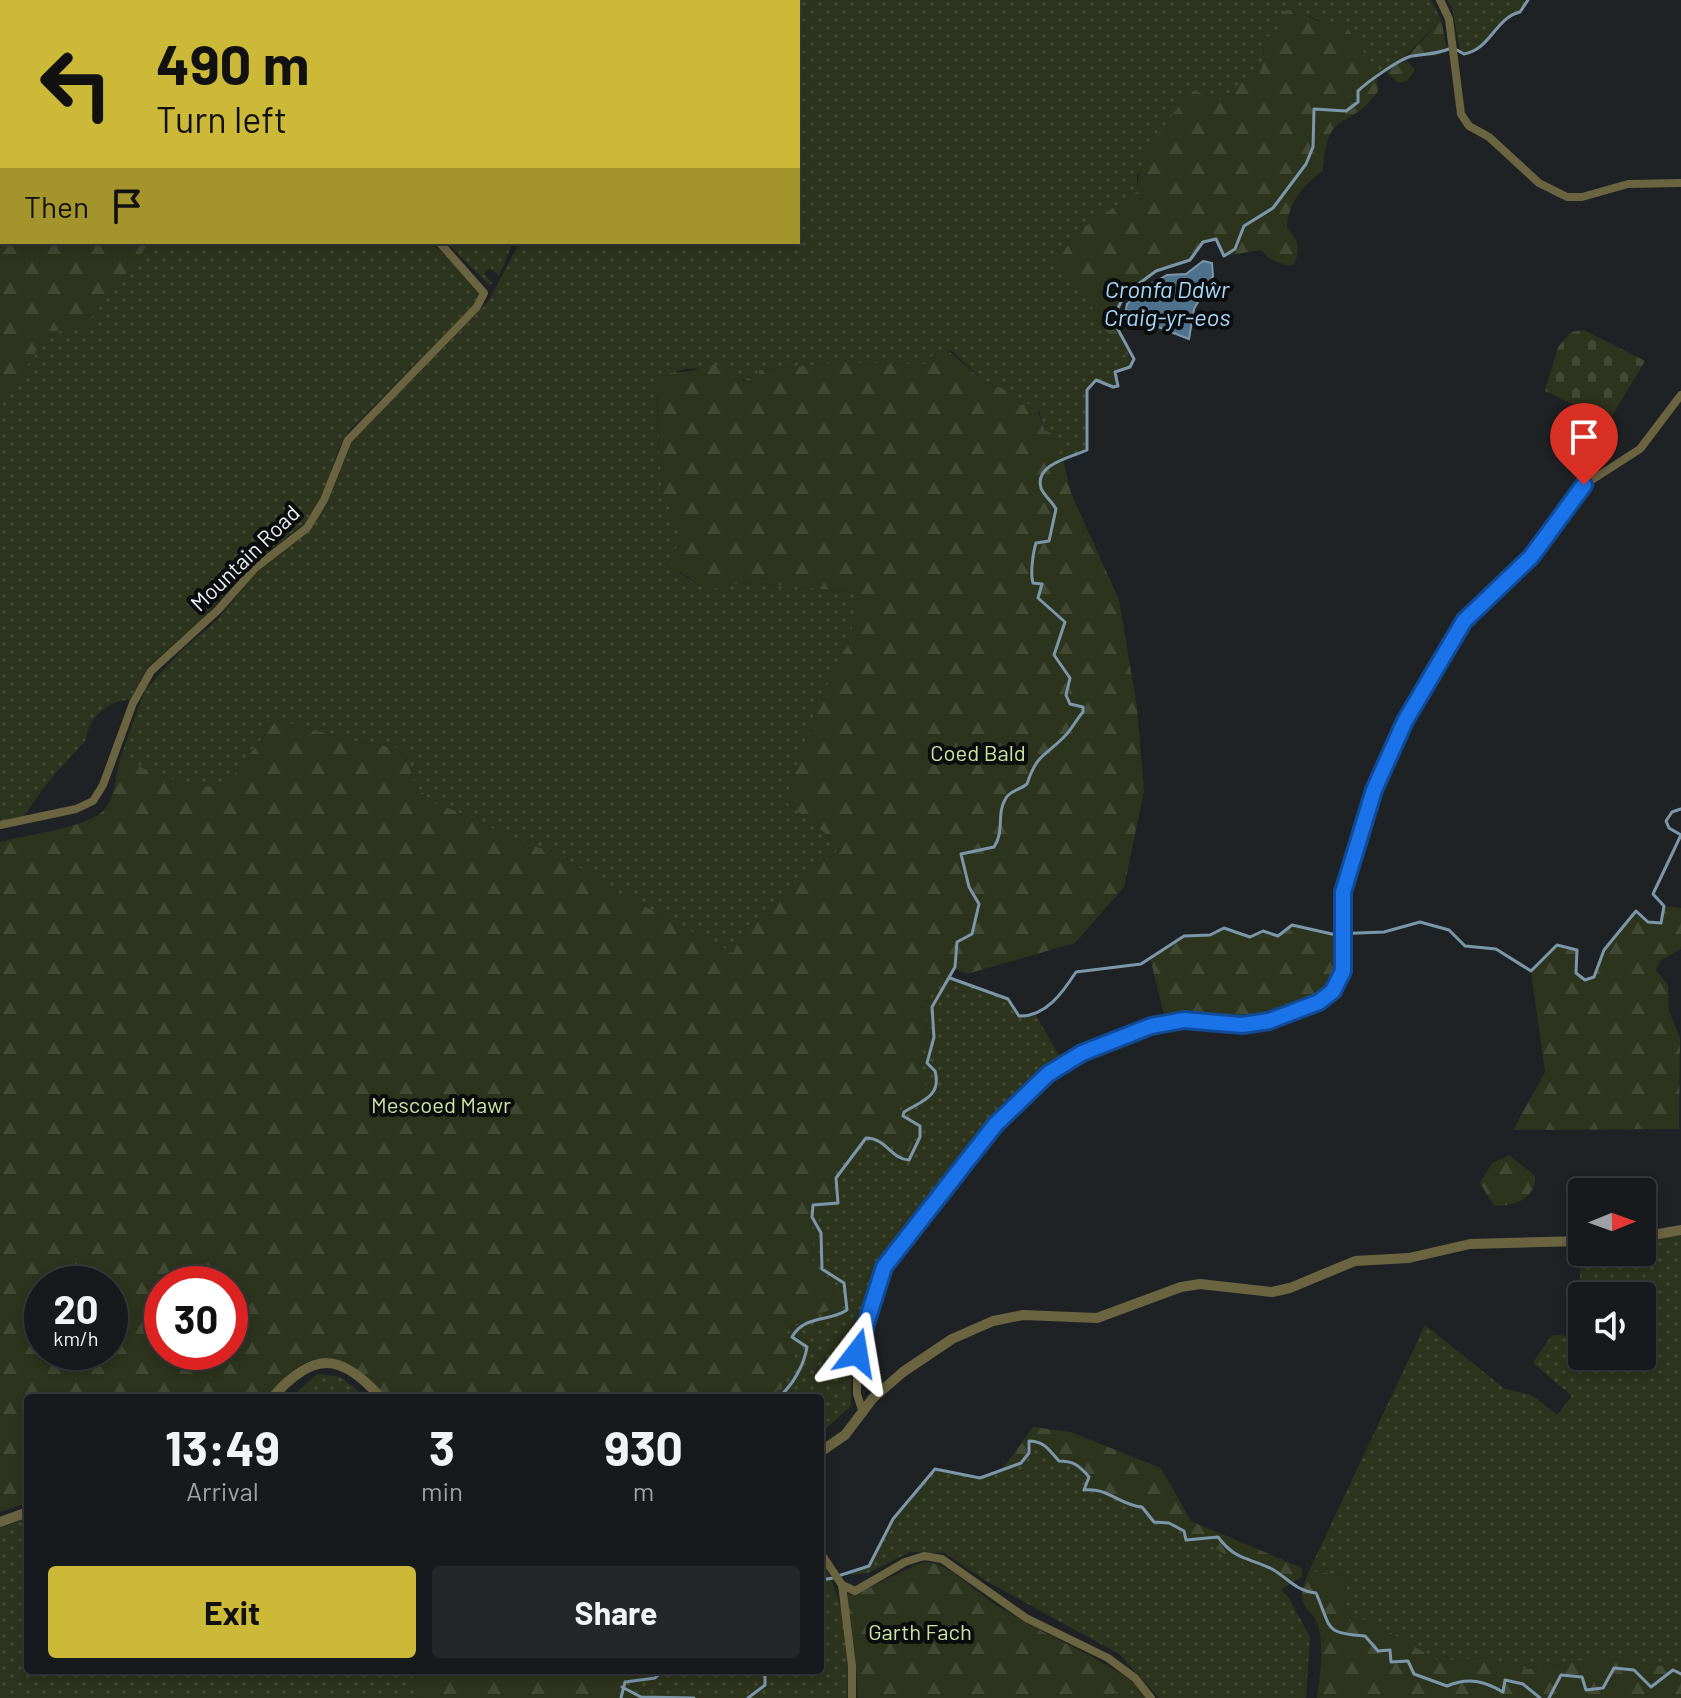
<!DOCTYPE html>
<meta charset="utf-8">
<style>
body{margin:0;font-family:Barlow,sans-serif;background:#242729;color:#f1f3f6;height:100vh;display:flex;flex-direction:column;font-size:30px;white-space:nowrap}
*{box-sizing:border-box;margin:0}
p{font-size:26px;color:#9ea1a3}
.icon{flex:none;width:44px;height:44px;fill:none;stroke:currentColor;stroke-width:2;stroke-linecap:round;stroke-linejoin:round}
.map{position:relative;flex:1;overflow:hidden}
.side{position:absolute;left:24px;top:1394px;width:800px;height:280px;display:flex;flex-direction:column;background:#171a1c;border-radius:8px;box-shadow:0 4px 12px #0003,0 0 0 2px #36383b}
.side>*{flex:none}
.top-card{position:absolute;left:0px;top:0px;width:800px;height:244px;box-shadow:0 4px 12px #0003,0 0 0 2px #36383b;background:#ccb938;color:#111;overflow:hidden}
.needle{width:52px;rotate:89deg}
.tools{position:absolute;left:1568px;top:1178px;display:grid;gap:16px}
.tools a{display:grid;place-items:center;width:88px;height:88px;border-radius:8px;background:#171a1c;box-shadow:0 4px 12px #0003,0 0 0 2px #36383b;font-size:40px}
.speed{position:absolute;left:24px;top:1266px;display:flex;gap:16px;font-size:40px;font-weight:700;text-align:center}
.speed>*{display:grid;place-content:center;width:104px;height:104px;border-radius:50%;background:#171a1c;box-shadow:0 4px 12px #0003,0 0 0 2px #36383b;line-height:1}
.speed small{font-size:20px;font-weight:400}
.speed .limit{border:12px solid #d22;background:#fff;color:#111}
.pin{position:absolute;display:grid;place-items:center;width:68px;height:68px;color:#fff;margin:-82px -34px;border-radius:50% 50% 50% 0;rotate:-45deg;box-shadow:0 0 8px #0007}
.pin .icon{rotate:45deg}
.me{position:absolute;width:88px;margin:-44px;rotate:14deg;stroke-linejoin:round;filter:drop-shadow(0 0 6px #0008)}
.turn{display:flex;align-items:center;gap:28px;height:168px;padding:0 24px;font-size:36px}
.turn .icon{width:104px;height:104px;stroke-width:2.5}
.turn b{display:block;font-size:56px;line-height:68px}
.then{display:flex;align-items:center;height:76px;padding:0 24px;background:#0003;gap:16px;font-size:30px}
.eta{display:flex;justify-content:space-evenly;align-items:center;height:136px;text-align:center}
.eta b{font-size:48px;font-weight:700;line-height:56px}
.button{display:flex;gap:16px;margin-top:auto;padding:16px 24px}
.button a{flex:1;height:92px;border-radius:8px;background:#ccb938;color:#111;font-size:32px;font-weight:700;line-height:92px;text-align:center}
.button a+a{background:#242729;color:#f1f3f6}
.map>svg:first-child{display:block}
.grass{fill:url(#grass-dots)}
.forest{fill:url(#forest-firs);fill-rule:evenodd}
.cemetery{fill:url(#cemetery-stones)}
.water{fill:#4e728c;stroke:#7d97aa;stroke-width:2}
.lines{fill:none;stroke-linecap:round;stroke-linejoin:round}
.stream{stroke:#7d97aa;stroke-width:3}
.minor{stroke:#6a6441;stroke-width:8}
.tertiary{stroke:#6a6441;stroke-width:10}
.route-casing{stroke:#114b97;stroke-width:20}
.route{stroke:#1a73e8;stroke-width:14}
.labels{text-anchor:middle;stroke-width:8;stroke-linejoin:round;paint-order:stroke}
.street-label{font-size:22px;fill:#eceef0;stroke:#0a0c0d}
.park-label{font-size:22px;fill:#cee2a2;stroke:#0a0c0d}
.water-label{font-size:24px;font-style:italic;fill:#a9d8fb;stroke:#0a0c0d}
</style>
<div class="map">
<svg width="1681" height="1698" viewBox="0 0 1681 1698">
<defs>
<pattern id="grass-dots" width="8" height="8" patternUnits="userSpaceOnUse" patternTransform="scale(2)"><rect width="8" height="8" fill="#2d341d"/><path d="M2 2h.1M6 6h.1" fill="none" stroke="#414833" stroke-width="1.8" stroke-linecap="round"/></pattern>
<pattern id="forest-firs" width="22" height="20" patternUnits="userSpaceOnUse" patternTransform="scale(2)"><rect width="22" height="20" fill="#2d341d"/><path d="M5 1l3.5 6h-7zM16 11l3.5 6h-7z" fill="#414833"/></pattern>
<pattern id="cemetery-stones" width="16" height="16" patternUnits="userSpaceOnUse" patternTransform="scale(2)"><rect width="16" height="16" fill="#2d341d"/><path d="M2 7V4a2 2 0 0 1 4 0v3zM10 15v-3a2 2 0 0 1 4 0v3z" fill="#414833"/></pattern>
</defs>
<rect width="100%" height="100%" fill="#1f2225"/>
<g class="grass">
<path d="M0,0H177L2,2V242H431L473,282L479,296L472,308L349,431L339,448L322,497L305,523L250,566L199,622L148,667L130,700C108,700 88,718 86,740L48,782L20,821L0,825Z"/>
<path d="M477,0H653L476,2Z"/>
<path d="M705,0H1431L1441,19L1396,66L1377,73L1345,24L1331,25L1309,16L1282,28L1277,35L1268,37L1262,34L1265,67L1256,84L1247,79L1137,175V192L1078,231L1055,267L1091,304L1097,320L1132,362L1130,367L1115,372L1118,386L1113,387L1096,380L1087,390V450L1063,460C1059,441 1042,433 1040,413L1029,404L1016,405L1011,392L982,380L951,350L927,364L835,363L760,370L759,381C725,383 711,360 673,372L657,397L662,494L685,536L672,554L680,573L706,590L748,582L861,593L848,644L816,708L785,801L842,847L745,928L733,953L623,895L556,853L508,838L476,819L432,802L414,784L407,757L398,748L358,742L277,720C260,738 247,761 230,778C207,802 148,768 120,759L145,690L183,649L217,620L258,570L307,532L327,504L352,442L488,302L520,242H798V2Z"/>
<path d="M1447,0H1528L1520,12C1495,18 1491,49 1464,54L1460,51L1452,7Z"/>
<path d="M446,242H513L499,276L490,268L484,274L493,283L489,285Z"/>
<path d="M948,964L954,970L951,978L1008,999L1019,1016L1035,1014L1062,1060C1023,1076 898,1224 880,1264C858,1315 850,1351 851,1406L820,1434V1398H768L784,1386L785,1333L839,1288L812,1271L813,1234L807,1197L830,1180L865,1132L908,1151L895,1117L901,1104L926,1091L920,1063L928,1030L922,1010Z"/>
<path d="M1681,1235V1664L1655,1666L1631,1658H1597L1527,1669L1486,1658L1439,1661L1349,1622L1345,1597L1349,1576L1309,1571L1425,1325L1505,1389L1532,1395L1557,1415L1572,1396L1533,1363L1551,1336L1563,1334L1582,1351V1356L1589,1358L1642,1356V1296H1582V1303L1577,1299L1583,1252H1642V1241Z"/>
<path d="M317,1374L341,1377L366,1398H291Z"/>
<path d="M1029,1441C1049,1442 1075,1461 1089,1477L1084,1486C1105,1489 1121,1505 1142,1507L1154,1521L1169,1523L1184,1531V1537L1202,1540L1281,1589L1289,1598L1310,1637L1306,1698H1159L1119,1654L986,1581L945,1553L910,1552L868,1573L849,1575L869,1566L893,1519L935,1469L980,1478L1021,1463L1029,1453Z"/>
<path d="M28,1518V1670H410L421,1698H0V1528Z"/>
<path d="M820,1561C846,1596 850,1655 847,1698H621L625,1682L641,1681L664,1670H820Z"/>
<path d="M1132,1681L1146,1698H1108Z"/>
</g>
<g class="forest">
<path d="M1294,10L1318,21L1345,24L1377,73L1378,91C1348,134 1327,105 1323,171C1304,183 1288,204 1287,227C1298,240 1301,247 1294,264L1288,266L1270,259L1261,250L1224,256L1216,239L1203,242L1190,260L1156,271L1125,294L1117,308L1115,324L1132,362L1097,320L1091,304L1054,266L1078,231L1137,192C1138,152 1169,120 1192,90L1219,100L1247,79L1256,83C1264,63 1267,55 1260,33L1268,37L1277,35L1282,28L1281,11Z"/>
<path d="M1441,19L1447,50L1435,56H1408Z"/>
<path d="M1405,59L1415,70L1407,81L1399,83L1386,72Z"/>
<path d="M2,142V242H150L82,330L49,331L0,408Z"/>
<path d="M945,348L982,380L1011,392L1017,405L1034,403L1045,430L1052,434L1060,447L1071,493L1119,600L1137,707L1144,791L1124,887L1075,943L967,974L947,965C943,981 929,995 922,1010L928,1030L920,1063L927,1091L902,1104L895,1116L917,1131L909,1152L865,1132L830,1180L829,1198H807L813,1234L812,1271L840,1288L841,1306L798,1321L785,1333L796,1353L784,1386L768,1398H387C366,1371 327,1343 295,1369C285,1376 277,1389 269,1398H28V1503L0,1512V842C25,835 84,828 102,812C115,801 116,774 120,759C148,768 207,802 230,778C247,761 260,738 277,720L358,742L398,748L407,757L414,784L433,802L476,819L508,838L556,853L623,895L733,953L745,928L842,847L785,801L816,708L848,644L861,593L748,582L706,590L671,565L672,554L685,536L662,495L657,388C673,364 674,376 695,370C703,368 710,361 719,366C737,377 734,383 759,381V370L835,363L926,364L933,355ZM42,1284H110V1352H42ZM162,1284H230V1352H162Z"/>
<path d="M1664,906L1681,908V949L1660,961L1656,970L1668,985L1669,1011L1680,1038L1679,1129L1513,1130L1545,1072L1531,971L1557,945L1577,950L1576,973L1585,980L1594,977L1604,950L1636,911L1648,922L1660,923Z"/>
<path d="M1292,925L1337,934L1338,973L1330,990L1275,1014L1241,1021L1165,1018L1150,958L1184,936L1210,935L1224,928L1250,937L1263,931L1278,936Z"/>
<path d="M1509,1155L1535,1176C1536,1200 1513,1206 1494,1206L1480,1183L1492,1163Z"/>
<path d="M1033,1427L1071,1432L1161,1468L1191,1521L1302,1568V1577L1281,1589L1202,1540H1186L1178,1527L1154,1522L1142,1507C1119,1505 1108,1487 1084,1490L1089,1477C1079,1465 1073,1461 1059,1461L1043,1444L1029,1441C1028,1459 1022,1466 1003,1468Z"/>
<path d="M925,1562C947,1564 960,1578 978,1592C1025,1629 1082,1646 1132,1681L1108,1698H858C858,1663 849,1630 846,1595C861,1596 903,1568 925,1562Z"/>
<path d="M1309,1571L1349,1576L1345,1597L1349,1622L1367,1619L1439,1661L1486,1658L1527,1669L1597,1658H1631L1655,1666L1681,1664V1698H1317C1320,1678 1323,1654 1320,1634C1316,1602 1290,1615 1309,1571Z"/>
<path d="M410,1670H664L655,1678L625,1682L622,1698H421Z"/>
</g>
<path class="cemetery" d="M1584,330L1645,361L1609,421L1545,391L1558,347L1571,332Z"/>
<path class="water" d="M1203,261L1212,263L1213,276L1194,309L1189,339L1125,314L1127,304L1149,285L1167,275L1186,274Z"/>
<g class="lines">
<g class="stream">
<path d="M1457,50L1464,54C1491,49 1495,18 1520,12L1528,0"/>
<path d="M950,978L1008,999L1019,1016C1046,1017 1063,992 1076,972L1141,964L1184,936L1210,935L1224,928L1250,937L1263,931L1278,936L1292,925L1332,934L1384,932L1420,922L1449,930L1465,946L1496,949L1531,971L1557,945L1577,950L1576,973L1585,980L1594,977L1604,950L1636,911L1648,922L1661,923L1664,906L1653,894L1681,835L1669,828L1666,821L1672,812L1681,809"/>
<path d="M778,1398C792,1386 804,1366 807,1347L792,1337C804,1315 829,1322 847,1310L844,1283L822,1269L821,1233L812,1217L813,1205L838,1203L836,1178L866,1138C886,1138 891,1159 909,1160L920,1137V1126L903,1116L904,1112C922,1101 942,1096 935,1071L927,1063L934,1037L932,1007L955,967L957,942L972,934L979,904L969,887L961,854L994,847C1005,831 996,813 1006,798C1011,790 1020,790 1027,784C1037,754 1044,757 1064,737C1072,729 1076,720 1083,712V707L1070,704L1066,695L1070,678L1054,655L1065,622L1038,598L1042,584L1033,583C1030,574 1033,553 1036,543L1049,541L1056,509C1052,501 1044,496 1041,488C1034,464 1072,457 1087,450V390L1096,380L1113,387L1118,386L1115,372L1130,367L1134,359L1115,324L1118,308L1125,294L1156,271L1190,260L1203,242L1216,239L1224,256L1235,249L1244,226L1273,208L1306,164L1313,147L1314,109L1346,111L1358,102V91C1367,82 1401,58 1412,56C1426,54 1436,54 1449,49"/>
<path d="M838,1576L869,1566L893,1519L935,1469L980,1478L1021,1463L1029,1453V1441C1044,1441 1049,1450 1059,1461C1073,1461 1079,1465 1089,1477L1084,1490C1108,1487 1119,1505 1142,1507L1154,1522L1169,1523L1184,1531L1186,1540L1218,1537C1236,1561 1248,1557 1272,1569C1289,1579 1296,1591 1316,1593C1332,1629 1323,1633 1365,1636L1378,1651L1390,1650L1391,1662L1408,1661L1414,1674L1447,1686C1469,1677 1484,1681 1503,1692L1505,1680L1523,1684L1540,1698"/>
<path d="M820,1580L833,1578"/>
<path d="M622,1687L641,1697L694,1698"/>
<path d="M621,1698L625,1682L655,1678L664,1670"/>
<path d="M748,1698L765,1685V1670"/>
<path d="M1549,1698L1561,1675L1582,1677L1586,1690L1603,1688L1614,1668L1634,1670L1651,1687L1673,1670L1681,1674"/>
</g>
<g class="minor">
<path d="M1440,0L1449,19L1461,114L1469,126L1489,137L1539,183L1567,197H1582L1628,184L1681,183"/>
<path d="M395,2L396,0"/>
<path d="M0,825L76,809L93,801L103,785L133,703L151,671L218,610L255,568L307,528L324,500L348,440L477,307L484,293L439,242"/>
<path d="M863,1413L857,1394V1353L884,1267L959,1167L1027,1092L1048,1074L1082,1053L1151,1026L1184,1020L1242,1025L1269,1021L1319,1002L1333,991L1343,971V892L1374,790L1405,721L1464,621L1531,557L1584,485L1640,449L1681,395"/>
<path d="M820,1552L842,1585L852,1666V1698"/>
<path d="M842,1585L855,1591L905,1562L924,1556L942,1559L1026,1618L1108,1658L1135,1678L1151,1698"/>
</g>
<g class="tertiary">
<path d="M1642,1237L1681,1230"/>
<path d="M272,1398C313,1351 341,1352 381,1398"/>
<path d="M820,1452L845,1435L873,1398L903,1372L952,1339L993,1321L1023,1315L1097,1318L1181,1287L1200,1284L1272,1292L1290,1288L1355,1261L1409,1258L1470,1244L1582,1241"/>
<path d="M0,1522L28,1512"/>
</g>
</g>
<g class="lines">
<defs>
<path id="route" d="M857,1353L884,1267L995,1125L1048,1074L1082,1053L1151,1026L1184,1020L1242,1025L1269,1021L1319,1002L1333,991L1343,971V892L1374,790L1405,721L1464,621L1531,557L1584,485"/>
</defs>
<use href="#route" class="route-casing"/>
<use href="#route" class="route"/>
</g>
<g class="labels">
<g class="street-label">
<text transform="translate(245 558) rotate(-44)" y="8">Mountain Road</text>
</g>
<g class="park-label">
<text x="978" y="761">Coed Bald</text>
<text x="441" y="1113">Mescoed Mawr</text>
<text x="920" y="1640">Garth Fach</text>
</g>
<g class="water-label">
<text x="1167" y="298">Cronfa Ddŵr<tspan x="1167" dy="28">Craig-yr-eos</tspan></text>
</g>
</g>
</svg>
<div class="tools">
<a><svg class="needle" viewBox="-14 -14 28 28"><path d="M0-13l5 13h-10z" fill="#e53935"/><path d="M0 13l5-13h-10z" fill="#9ea1a3"/></svg></a>
<a><svg class="icon" aria-label="sound" viewBox="0 0 24 24"><path d="M4 9h4l5-4v14l-5-4H4zM17 9q2 3 0 6"/></svg></a>
</div>
<div class="speed"><div>20<small>km/h</small></div><div class="limit">30</div></div>
<div class="pin" style="left:1584px;top:485px;background:#d93025"><svg class="icon" aria-label="arrive" viewBox="0 0 24 24"><path d="M6 21V4h12l-3 4 3 4H6"/></svg></div>
<svg class="me" style="left:857px;top:1353px" viewBox="-20 -20 40 40"><path d="M0-17L14 15 0 8-14 15z" fill="#1a73e8" stroke="#fff" stroke-width="4"/></svg>
<div class="top-card">
<div class="turn"><svg class="icon" aria-label="left" viewBox="0 0 24 24"><path d="M17 20v-9H6M10 6l-5 5 5 5"/></svg><div><b>490 m</b>Turn left</div></div>
<div class="then">Then<svg class="icon" aria-label="arrive" viewBox="0 0 24 24"><path d="M6 21V4h12l-3 4 3 4H6"/></svg></div>
</div>
<section class="side">
<div class="eta">
<div><b>13:49</b><p>Arrival</p></div>
<div><b>3</b><p>min</p></div>
<div><b>930</b><p>m</p></div>
</div>
<div class="button"><a>Exit</a><a>Share</a></div>
</section>
</div>
